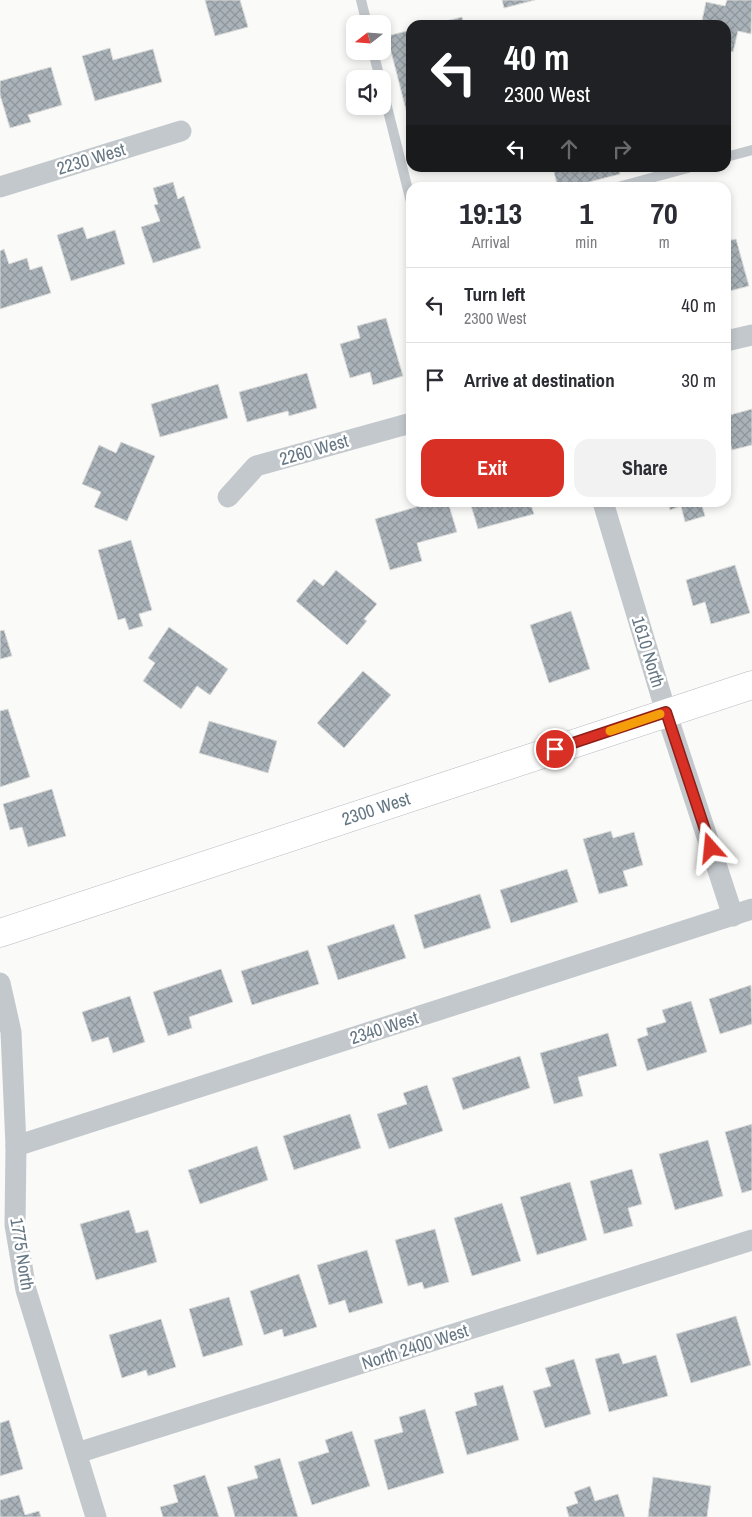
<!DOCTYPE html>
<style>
body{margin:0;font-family:"Archivo Narrow",sans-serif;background:#f2f2f3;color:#2b2b33;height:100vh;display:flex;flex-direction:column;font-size:19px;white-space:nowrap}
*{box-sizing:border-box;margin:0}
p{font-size:16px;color:#7c7c81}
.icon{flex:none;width:28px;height:28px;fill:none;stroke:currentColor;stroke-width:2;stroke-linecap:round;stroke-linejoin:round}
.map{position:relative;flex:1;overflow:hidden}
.panel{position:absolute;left:406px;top:182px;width:325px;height:325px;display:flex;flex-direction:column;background:#fff;border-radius:15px;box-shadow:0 2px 8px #0003}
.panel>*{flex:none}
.banner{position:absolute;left:406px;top:20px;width:325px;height:152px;border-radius:15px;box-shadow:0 2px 8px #0003;background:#202124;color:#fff;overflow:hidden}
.needle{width:32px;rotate:253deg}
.controls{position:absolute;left:346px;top:15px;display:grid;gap:10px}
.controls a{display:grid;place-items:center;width:45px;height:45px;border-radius:10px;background:#fff;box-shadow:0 2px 8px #0003;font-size:25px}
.pin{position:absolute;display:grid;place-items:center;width:42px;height:42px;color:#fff;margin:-21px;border:2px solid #fff;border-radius:50%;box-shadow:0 1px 5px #0007}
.me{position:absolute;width:55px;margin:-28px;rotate:342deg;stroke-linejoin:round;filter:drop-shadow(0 0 4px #0008)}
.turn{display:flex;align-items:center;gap:18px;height:105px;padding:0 15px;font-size:22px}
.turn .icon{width:65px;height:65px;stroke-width:2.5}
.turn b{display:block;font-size:35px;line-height:42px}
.lanes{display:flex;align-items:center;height:48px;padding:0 15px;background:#0003;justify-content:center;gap:25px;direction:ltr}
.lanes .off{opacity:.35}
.eta{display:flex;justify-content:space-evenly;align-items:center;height:85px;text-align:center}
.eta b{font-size:30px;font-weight:700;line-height:35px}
.button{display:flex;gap:10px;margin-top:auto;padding:10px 15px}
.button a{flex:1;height:58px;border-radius:15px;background:#d93025;color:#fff;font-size:20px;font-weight:700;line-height:58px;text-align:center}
.button a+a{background:#f2f2f3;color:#2b2b33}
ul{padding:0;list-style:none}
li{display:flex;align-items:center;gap:15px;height:75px;padding:0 15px;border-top:1px solid #e1e1e2}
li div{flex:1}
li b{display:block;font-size:19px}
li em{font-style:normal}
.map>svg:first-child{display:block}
.building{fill:url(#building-cross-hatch);stroke:#dcdcda}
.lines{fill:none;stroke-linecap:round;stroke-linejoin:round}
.secondary-casing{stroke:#b3babf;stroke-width:29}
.service{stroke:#c3c8cc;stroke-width:10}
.minor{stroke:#c3c8cc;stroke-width:21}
.secondary{stroke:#fff;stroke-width:28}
.route-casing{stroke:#8d1f18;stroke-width:12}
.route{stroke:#d93025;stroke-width:9}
.slow{stroke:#f59e0b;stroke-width:9}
.labels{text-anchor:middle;stroke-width:5;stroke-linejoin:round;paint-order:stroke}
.street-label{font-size:18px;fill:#657683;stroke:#fff}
</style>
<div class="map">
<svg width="752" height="1517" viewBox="0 0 752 1517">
<defs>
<pattern id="building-cross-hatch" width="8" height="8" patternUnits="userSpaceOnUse" patternTransform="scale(1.25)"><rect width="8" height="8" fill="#aab3b9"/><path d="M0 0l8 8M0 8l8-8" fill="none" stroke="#8e969c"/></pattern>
</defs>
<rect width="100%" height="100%" fill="#fafaf8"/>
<g class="building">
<path d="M205,0H240L248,27L215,36Z"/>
<path d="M502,0H535L504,8Z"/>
<path d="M727,0H752L751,34L738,31L733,52L726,50V25H701L706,2L725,6Z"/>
<path d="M462,17L464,25H430Z"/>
<path d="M566,21L567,25H549Z"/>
<path d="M411,30V129L387,36Z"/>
<path d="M110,48L113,60L153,49L162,82L95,101L82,56Z"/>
<path d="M51,67L62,105L28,115L31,122L10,128L0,95V81Z"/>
<path d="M553,168H619L620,174L566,188H558Z"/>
<path d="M173,182L178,199L184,196L201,248L153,263L141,227L160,221L154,205L158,204L153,188Z"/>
<path d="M83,227L87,239L115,230L125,264L71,281L57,235Z"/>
<path d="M736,239L749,286L726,292V241Z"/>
<path d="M4,249L9,264L27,258L30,270L42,266L51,293L0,309V251Z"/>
<path d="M386,318L403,376L373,385L370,372L350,378L340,344L360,338L357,326Z"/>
<path d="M307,373L317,408L289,416L288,411L247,422L239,392Z"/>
<path d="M218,384L228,418L160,437L151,404Z"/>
<path d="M752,409V445L732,450L726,427V416Z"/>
<path d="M121,442L155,456L127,521L94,507L101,492L82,484L99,445L116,453Z"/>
<path d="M433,502H448L457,532L417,543L422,561L390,570L375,519Z"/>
<path d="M470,502H530L534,514L478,529Z"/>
<path d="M668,502H701L705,516L685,522L681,506L670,510Z"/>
<path d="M131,540L152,610L139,614L143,626L129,630L125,618L118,620L98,550Z"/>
<path d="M735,565L750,613L711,624L705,602L693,606L686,580Z"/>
<path d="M336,570L377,604L364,619L367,621L347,645L296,601L314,579L323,586Z"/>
<path d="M571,611L590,669L549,683L530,625Z"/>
<path d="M169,627L228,669L210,695L197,686L181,709L143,681L155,663L148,658Z"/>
<path d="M4,630L12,656L0,659V631Z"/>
<path d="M363,671L391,695L344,748L317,723Z"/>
<path d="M8,709L30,777L0,787V711Z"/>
<path d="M209,721L277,741L268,773L199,753Z"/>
<path d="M52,789L66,836L28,847L22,827L10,830L3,804Z"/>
<path d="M611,831L613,838L634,832L643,865L623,871L628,886L599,894L583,839Z"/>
<path d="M567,869L578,902L511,923L500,890Z"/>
<path d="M480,894L491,928L424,949L414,915Z"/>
<path d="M394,924L406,958L338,980L327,946Z"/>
<path d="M308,950L319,984L252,1005L241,971Z"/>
<path d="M221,969L233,1002L189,1017L192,1028L168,1036L153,992Z"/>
<path d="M751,985L752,1024L720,1034L709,999Z"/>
<path d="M130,996L145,1042L113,1053L108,1037L92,1042L82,1012Z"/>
<path d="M691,1001L707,1052L647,1071L637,1039L648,1035L646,1028L666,1022L662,1010Z"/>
<path d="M608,1033L617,1066L578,1077L583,1096L554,1104L540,1053Z"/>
<path d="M520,1056L530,1088L463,1110L452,1078Z"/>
<path d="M427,1085L443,1131L389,1149L377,1114L407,1104L403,1093Z"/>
<path d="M350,1114L361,1148L294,1170L283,1136Z"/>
<path d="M752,1124V1190L742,1193L725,1132Z"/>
<path d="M708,1140L723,1196L675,1210L659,1154Z"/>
<path d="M257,1146L268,1180L200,1204L188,1170Z"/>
<path d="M632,1169L642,1204L628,1208L633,1226L604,1234L590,1181Z"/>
<path d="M570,1182L587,1240L537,1255L520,1197Z"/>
<path d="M502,1203L521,1261L472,1276L454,1218Z"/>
<path d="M129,1210L136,1233L148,1230L157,1262L96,1280L80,1224Z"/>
<path d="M435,1229L449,1282L424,1289L422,1282L408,1286L395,1240Z"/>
<path d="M367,1250L383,1303L349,1313L345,1300L329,1305L317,1265Z"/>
<path d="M299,1274L317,1327L284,1337L282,1329L264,1335L250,1291Z"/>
<path d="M229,1297L243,1345L203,1357L189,1309Z"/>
<path d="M736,1316L751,1365L691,1383L676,1334Z"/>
<path d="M161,1319L176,1367L148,1376L146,1370L122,1378L109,1335Z"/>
<path d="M619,1353L623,1364L656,1355L668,1396L609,1412L595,1359Z"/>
<path d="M574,1359L591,1414L545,1428L533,1391L551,1386L545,1368Z"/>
<path d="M503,1385L519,1440L467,1455L455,1412L477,1405L474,1393Z"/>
<path d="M425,1409L444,1473L388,1490L374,1440L403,1432L399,1417Z"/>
<path d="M9,1420L23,1469L0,1476V1423Z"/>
<path d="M352,1431L370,1486L312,1505L298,1462L329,1452L325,1440Z"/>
<path d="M280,1458L298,1517H235L227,1487L258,1478L254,1466Z"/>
<path d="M205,1475L219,1517H163L160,1507L178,1502L173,1485Z"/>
<path d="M653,1477L711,1486L707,1517H648Z"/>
<path d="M590,1486L595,1501L618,1494L625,1517H569L566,1507L578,1503L574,1492Z"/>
<path d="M19,1495L25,1515L39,1511L41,1517H0V1500Z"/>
</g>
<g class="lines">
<defs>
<g id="secondary">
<path id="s1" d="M0,933L752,685"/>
</g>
</defs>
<use href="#secondary" class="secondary-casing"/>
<g class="service">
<path d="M361,0L367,24"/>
<path d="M373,51L380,79"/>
<path d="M382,87L411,202"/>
<path d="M726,157L752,150"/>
<path d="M614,188L688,168"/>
</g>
<g class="minor">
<path d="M0,187L181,131"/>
<path d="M726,341L752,335"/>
<path d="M228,497L256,466L411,423"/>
<path d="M603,502L666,712L733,916"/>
<path d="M0,983L11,1032L16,1146L15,1225L26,1290L96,1517"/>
<path d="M16,1146L752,909"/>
<path d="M77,1453L752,1240"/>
</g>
<use href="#secondary" class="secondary"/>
</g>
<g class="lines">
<defs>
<path id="route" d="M555,749L666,712L711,848"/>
</defs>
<use href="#route" class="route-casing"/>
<use href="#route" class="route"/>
<path class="slow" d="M610,731L660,714"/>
</g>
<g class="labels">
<g class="street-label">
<text transform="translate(91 159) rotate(-17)" y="6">2230 West</text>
<text transform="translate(314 450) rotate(-16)" y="6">2260 West</text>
<text transform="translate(648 652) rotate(73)" y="6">1610 North</text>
<text dy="6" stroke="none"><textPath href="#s1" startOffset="396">2300 West</textPath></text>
<text transform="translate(384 1028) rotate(-18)" y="6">2340 West</text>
<text transform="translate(22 1254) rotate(81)" y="6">1775 North</text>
<text transform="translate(415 1347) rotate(-18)" y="6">North 2400 West</text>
</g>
</g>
</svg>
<div class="controls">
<a><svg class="needle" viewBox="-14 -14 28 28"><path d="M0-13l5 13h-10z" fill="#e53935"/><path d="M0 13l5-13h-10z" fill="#7c7c81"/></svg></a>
<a><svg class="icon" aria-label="sound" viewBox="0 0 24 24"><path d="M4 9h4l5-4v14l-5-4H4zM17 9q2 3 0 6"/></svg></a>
</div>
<div class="pin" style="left:555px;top:749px;background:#d93025"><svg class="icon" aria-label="arrive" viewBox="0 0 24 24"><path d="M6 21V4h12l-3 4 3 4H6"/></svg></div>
<svg class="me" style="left:711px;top:848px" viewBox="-20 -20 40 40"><path d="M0-17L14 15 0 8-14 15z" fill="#d93025" stroke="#fff" stroke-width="4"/></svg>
<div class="banner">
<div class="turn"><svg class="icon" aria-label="left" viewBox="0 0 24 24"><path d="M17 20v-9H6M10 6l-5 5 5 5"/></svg><div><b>40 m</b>2300 West</div></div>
<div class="lanes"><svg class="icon" aria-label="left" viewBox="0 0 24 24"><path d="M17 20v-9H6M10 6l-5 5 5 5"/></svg><svg class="icon off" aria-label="ahead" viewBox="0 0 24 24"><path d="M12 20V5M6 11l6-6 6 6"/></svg><svg class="icon off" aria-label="right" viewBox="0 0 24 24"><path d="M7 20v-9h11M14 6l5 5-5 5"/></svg></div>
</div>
<section class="panel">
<div class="eta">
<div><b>19:13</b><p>Arrival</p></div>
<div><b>1</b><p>min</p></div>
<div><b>70</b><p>m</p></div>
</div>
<ul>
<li><svg class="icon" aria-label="left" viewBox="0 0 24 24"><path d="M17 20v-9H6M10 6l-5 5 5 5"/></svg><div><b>Turn left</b><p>2300 West</p></div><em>40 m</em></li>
<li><svg class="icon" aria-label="arrive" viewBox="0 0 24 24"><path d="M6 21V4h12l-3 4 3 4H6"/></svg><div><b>Arrive at destination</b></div><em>30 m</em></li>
</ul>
<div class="button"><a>Exit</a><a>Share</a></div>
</section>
</div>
